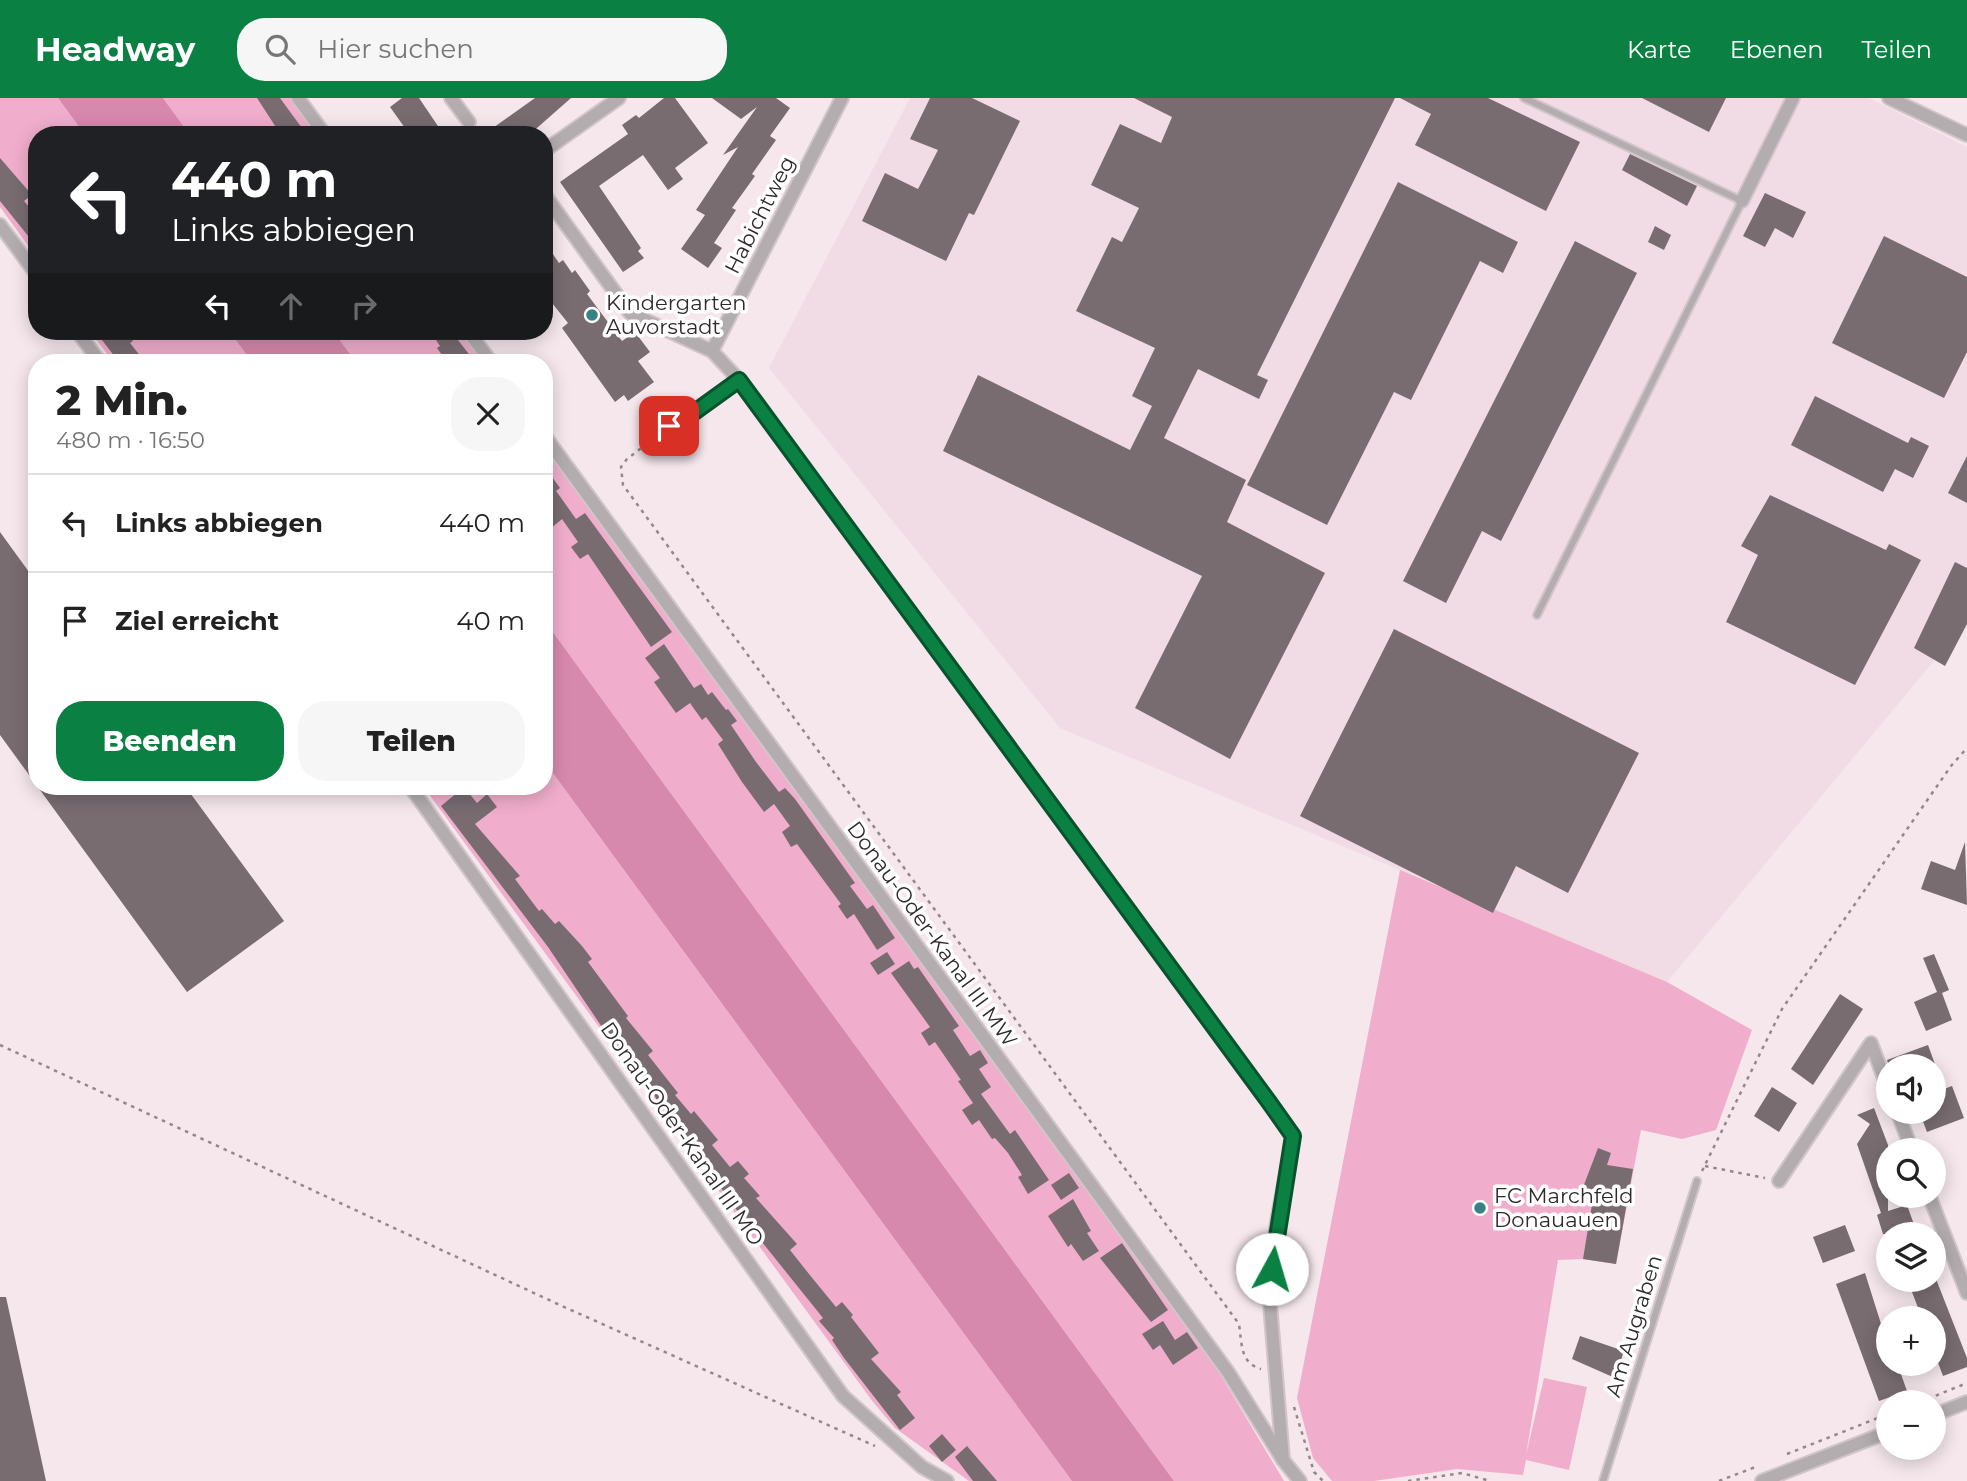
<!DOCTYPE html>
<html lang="de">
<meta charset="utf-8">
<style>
body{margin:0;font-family:Montserrat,sans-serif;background:#f6f6f6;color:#222;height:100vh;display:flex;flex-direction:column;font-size:26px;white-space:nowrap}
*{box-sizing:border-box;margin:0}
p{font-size:23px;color:#767676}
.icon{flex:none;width:38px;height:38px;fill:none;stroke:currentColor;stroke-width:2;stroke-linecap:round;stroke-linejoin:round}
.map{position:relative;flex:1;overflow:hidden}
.drawer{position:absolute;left:28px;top:256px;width:525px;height:441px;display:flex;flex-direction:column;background:#fff;border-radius:28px;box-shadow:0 4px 18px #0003}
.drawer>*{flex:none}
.hud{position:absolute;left:28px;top:28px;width:525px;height:214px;border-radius:28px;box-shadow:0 4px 18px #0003;background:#202124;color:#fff;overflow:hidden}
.fabs{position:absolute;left:1876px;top:956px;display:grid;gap:14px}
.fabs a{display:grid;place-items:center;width:70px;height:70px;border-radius:50%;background:#fff;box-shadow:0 4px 18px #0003;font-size:35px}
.pin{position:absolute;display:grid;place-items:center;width:60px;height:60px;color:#fff;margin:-30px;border-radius:14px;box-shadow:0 4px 10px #0006}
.me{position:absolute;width:77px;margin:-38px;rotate:6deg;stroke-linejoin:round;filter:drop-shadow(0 0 5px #0008)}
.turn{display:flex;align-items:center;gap:24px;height:147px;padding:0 28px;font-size:32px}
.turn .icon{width:91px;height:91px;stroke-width:2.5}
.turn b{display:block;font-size:49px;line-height:60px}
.lanes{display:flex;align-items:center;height:66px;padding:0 28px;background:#0003;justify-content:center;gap:35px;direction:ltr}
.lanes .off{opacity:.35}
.round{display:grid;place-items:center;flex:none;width:74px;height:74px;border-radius:28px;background:#f6f6f6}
.head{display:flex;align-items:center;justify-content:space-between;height:119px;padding:0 28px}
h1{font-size:42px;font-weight:800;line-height:52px}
.action{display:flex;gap:14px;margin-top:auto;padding:14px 28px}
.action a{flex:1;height:80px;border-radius:28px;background:#0b8043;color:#fff;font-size:28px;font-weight:800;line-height:80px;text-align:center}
.action a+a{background:#f6f6f6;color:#222}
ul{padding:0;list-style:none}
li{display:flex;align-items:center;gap:21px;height:98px;padding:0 28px;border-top:2px solid #e0e0e0}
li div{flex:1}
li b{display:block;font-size:26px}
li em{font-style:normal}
header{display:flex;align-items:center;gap:42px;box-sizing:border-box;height:98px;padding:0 35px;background:#0b8043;color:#fff}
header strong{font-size:33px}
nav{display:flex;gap:38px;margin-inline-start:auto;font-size:24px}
.search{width:490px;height:63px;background:#f6f6f6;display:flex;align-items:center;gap:18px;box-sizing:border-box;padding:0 24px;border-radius:28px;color:#767676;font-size:26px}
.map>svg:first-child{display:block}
.built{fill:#f1dbe5}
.green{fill:#f0aecc}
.water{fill:#d789ad}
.building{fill:#786c71}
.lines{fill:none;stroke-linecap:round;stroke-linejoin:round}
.service-casing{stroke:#d1c5c9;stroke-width:10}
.minor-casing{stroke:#d1c5c9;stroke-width:16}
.path{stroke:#92888c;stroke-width:2.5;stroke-dasharray:3.5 5;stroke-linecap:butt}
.service{stroke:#b3adb0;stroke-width:6}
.minor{stroke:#b3adb0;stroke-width:12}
.route-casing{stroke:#07532c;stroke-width:18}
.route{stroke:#0b8043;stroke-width:12}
.poi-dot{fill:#388185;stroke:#fff;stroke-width:2.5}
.labels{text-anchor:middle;stroke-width:7;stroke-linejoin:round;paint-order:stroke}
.street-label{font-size:21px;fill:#2e292b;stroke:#fff}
.poi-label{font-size:21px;fill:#2e292b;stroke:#fff;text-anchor:start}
</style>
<header>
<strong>Headway</strong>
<div class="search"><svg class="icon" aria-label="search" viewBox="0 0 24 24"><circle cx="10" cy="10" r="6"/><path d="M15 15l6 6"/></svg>Hier suchen</div>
<nav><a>Karte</a><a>Ebenen</a><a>Teilen</a></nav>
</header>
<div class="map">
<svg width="1967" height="1383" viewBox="0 0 1967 1383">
<rect width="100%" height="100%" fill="#f5e7ec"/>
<path class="built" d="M910,0H1869L1967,49V523L1667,884L1060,630L769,270Z"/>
<g class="green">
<path d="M0,0H58L85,37H37V160L0,109Z"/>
<path d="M163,0H290L317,37H190Z"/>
<path d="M90,233H229L252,264H113Z"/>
<path d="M333,233H460L483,264H356Z"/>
<path d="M544,350L1220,1276L1284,1383H1174L544,522Z"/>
<path d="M544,663L1072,1383H969L895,1330L873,1304L423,688H544Z"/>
<path d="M1400,772L1667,884L1752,932L1716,1032L1682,1041L1641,1032L1616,1166L1582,1161L1558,1162L1526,1357L1544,1280L1587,1289L1569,1372L1526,1362L1523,1377L1457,1371L1374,1383H1332L1313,1360L1297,1300Z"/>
</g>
<g class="water">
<path d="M58,0H163L190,37H85Z"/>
<path d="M229,233H333L356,264H252Z"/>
<path d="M544,522L1174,1383H1072L544,663Z"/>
</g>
<g class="building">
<path d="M257,0H280L307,37H281Z"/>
<path d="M402,0H419L444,37H410L390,9Z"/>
<path d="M535,0H571L529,37H483Z"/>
<path d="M664,0H675L708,45L675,70L683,81L668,92L643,57L599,88L641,150L638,153L644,160L623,174L560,84L628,36L622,27L636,17L639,20Z"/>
<path d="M712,0H776L790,10L770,38L776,42L752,76L755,78L732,110L736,112L714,145L722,150L708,170L681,151L705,117L696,112L738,49L723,57L757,9L741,21Z"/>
<path d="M930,0H972L1020,23L974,117L969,115L946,163L862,123L885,75L918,91L938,52L910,41Z"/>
<path d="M1134,0H1395L1257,277L1268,282L1259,301L1198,271L1164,340L1246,382L1227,424L1325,475L1230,661L1135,610L1202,478L943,353L978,277L1130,352L1152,308L1132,298L1155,250L1076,213L1112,139L1122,144L1139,110L1091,87L1120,26L1161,45L1172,19Z"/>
<path d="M1400,0H1488L1580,44L1546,113L1415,47L1431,16Z"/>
<path d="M1642,0H1726L1709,34Z"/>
<path d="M1630,56L1697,88L1687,108L1622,72Z"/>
<path d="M0,60L32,97L24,103L37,118V149L0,103Z"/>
<path d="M1398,84L1518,144L1503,175L1480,163L1411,302L1394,294L1327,427L1247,387Z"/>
<path d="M1765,95L1806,114L1793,140L1775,130L1765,149L1743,138Z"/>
<path d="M1655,128L1671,137L1664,152L1648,144Z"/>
<path d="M1884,138L1967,179V254L1944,300L1832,245Z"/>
<path d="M544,143L559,165L563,162L572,175L575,172L590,193L587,196L622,243L635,234L650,254L638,263L654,284L628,303L624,297L615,304L562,230L568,225L544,195Z"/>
<path d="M1575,143L1637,175L1501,443L1482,433L1446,505L1403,483Z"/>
<path d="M95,233H139L131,240L133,243L130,245L145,264H119Z"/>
<path d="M430,233H451L475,264H447L437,250L440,248Z"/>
<path d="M1815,298L1908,345L1911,339L1929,348L1913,380L1895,371L1883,394L1791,347Z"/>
<path d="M1967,358V405L1948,395Z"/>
<path d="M544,368L560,390L556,393L559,397L576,421L585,415L672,534L651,549L588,456L580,461L571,449L578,444L562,421L550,431L544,424Z"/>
<path d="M1770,397L1886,452L1889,446L1921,462L1855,587L1726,524L1758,457L1741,448Z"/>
<path d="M0,434L37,485V688H185L284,823L187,894L0,637Z"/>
<path d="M1955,464L1967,470V526L1945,568L1914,550Z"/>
<path d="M1394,531L1639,655L1568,795L1516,768L1493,815L1300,718Z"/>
<path d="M664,546L694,590L701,586L708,597L712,594L726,612L728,611L737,623L731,627L756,664L779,694L785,690L795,701L855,785L850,788L867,811L873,807L895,840L877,852L854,816L847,821L838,808L841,806L797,746L791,749L782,734L790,728L774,706L764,714L742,684L718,646L723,642L706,619L702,622L690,605L676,615L654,584L660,580L645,560Z"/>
<path d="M464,689L477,705L487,696L497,709L475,726L520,778L515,781L539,813L542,811L555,826L559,823L582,848L592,861L588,864L628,918L626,920L653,953L648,957L678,995L675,997L691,1016L694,1013L718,1042L712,1047L730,1069L738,1063L749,1076L744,1080L760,1098L756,1100L797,1146L790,1152L809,1176L836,1209L842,1204L853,1217L851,1219L879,1255L871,1261L901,1294L897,1297L915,1320L900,1332L844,1260L832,1242L834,1240L819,1223L823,1220L741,1118L701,1062L704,1059L657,1003L653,993L608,938L548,849L441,708Z"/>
<path d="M1965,744L1967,807L1921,791L1931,763L1955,772Z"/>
<path d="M887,854L895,866L878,877L870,865Z"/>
<path d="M1934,856L1949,892L1942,895L1952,922L1926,933L1914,904L1937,894L1923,860Z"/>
<path d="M909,863L914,871L918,869L959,928L953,932L970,958L980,952L988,965L979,971L991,989L981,996L1010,1036L1015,1032L1049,1082L1028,1096L1018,1079L1022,1077L1008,1055L995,1040L992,1041L979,1022L972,1027L962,1012L973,1005L958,983L961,982L935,944L929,948L921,935L930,929L891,875Z"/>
<path d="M1840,896L1863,911L1813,987L1791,971Z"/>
<path d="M1928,947L1944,991L1952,988L1964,1020L1927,1034L1919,1013H1934V968H1889L1887,962Z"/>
<path d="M1772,989L1797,1005L1779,1034L1754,1018Z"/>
<path d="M1874,1010L1888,1047V1113L1907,1107L1916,1132L1905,1136H1883L1877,1117L1881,1115L1857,1046L1870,1026L1857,1017Z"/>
<path d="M1598,1050L1611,1055L1607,1067L1633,1071L1616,1166L1583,1161L1594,1094L1582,1092Z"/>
<path d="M1069,1075L1079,1090L1061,1102L1051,1087Z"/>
<path d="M1073,1101L1091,1133L1087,1135L1099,1153L1083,1163L1071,1146L1068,1149L1048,1118Z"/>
<path d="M1845,1127L1855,1153L1823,1165L1813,1139Z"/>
<path d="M1122,1145L1168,1212L1151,1224L1100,1160Z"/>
<path d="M1865,1175L1888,1248V1265H1897L1907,1293L1879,1303L1836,1186Z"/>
<path d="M1907,1181H1936L1967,1260V1269L1943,1278L1934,1254V1220H1922Z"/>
<path d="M0,1199H6L46,1383H0Z"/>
<path d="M1163,1223L1175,1242L1187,1234L1198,1250L1173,1267L1160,1247L1153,1252L1142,1236Z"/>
<path d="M1580,1238L1624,1253L1615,1280L1572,1261Z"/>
<path d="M942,1336L956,1352L942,1364L929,1348Z"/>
<path d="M967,1348L997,1383H973L955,1359Z"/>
</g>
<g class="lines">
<defs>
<g id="service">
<path d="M1524,0L1742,103L1537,517"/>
<path d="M669,329L671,331L738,282"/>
<path d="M1603,1383L1697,1083"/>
</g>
<g id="minor">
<path d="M298,0L325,37"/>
<path d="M451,0L469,24"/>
<path d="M1889,0L1967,37"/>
<path d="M544,53L619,0"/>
<path d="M544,96L630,215L712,253L739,282L1293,1038L1277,1124L1269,1194L1283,1362"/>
<path d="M1742,103L1793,0"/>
<path d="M0,127L37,177"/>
<path d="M77,233L100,264"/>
<path d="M468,233L491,264"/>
<path d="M712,253L842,0"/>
<path d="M544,337L1228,1274L1283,1362L1300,1383"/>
<path d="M410,688L843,1298L922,1369L947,1383"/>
<path d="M1897,1013L1912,1052"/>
<path d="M1779,1083L1871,945L1888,991"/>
<path d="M1929,1097L1967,1195"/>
<path d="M1934,1317L1967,1304"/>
<path d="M1762,1383L1888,1334"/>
</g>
</defs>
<use href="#service" class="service-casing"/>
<use href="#minor" class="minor-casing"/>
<g class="path">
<path d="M661,335L627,361L621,369L623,387L1239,1226C1242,1246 1240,1265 1261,1271"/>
<path d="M0,947L562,1208L875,1348"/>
<path d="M1705,1068L1765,1080"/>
<path d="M1702,1073L1782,911L1951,668L1967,650"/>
<path d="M1920,1304L1967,1285"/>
<path d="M1294,1309L1314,1374L1323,1383"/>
<path d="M1787,1356L1888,1316"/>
<path d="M1408,1383L1462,1375L1490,1383"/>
<path d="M1719,1383L1758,1368"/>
</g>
<use href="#service" class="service"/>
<use href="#minor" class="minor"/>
</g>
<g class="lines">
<defs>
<path id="route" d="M669,328L671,331L739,282L1269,1004L1293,1038L1272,1171"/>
</defs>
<use href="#route" class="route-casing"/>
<use href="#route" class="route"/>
</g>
<g class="poi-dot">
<circle cx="592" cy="217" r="7"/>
<circle cx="1480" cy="1110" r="7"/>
</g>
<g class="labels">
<g class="street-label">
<text transform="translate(760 117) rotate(-63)" y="7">Habichtweg</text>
<text transform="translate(932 836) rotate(54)" y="7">Donau-Oder-Kanal III MW</text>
<text transform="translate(682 1036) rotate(55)" y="7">Donau-Oder-Kanal III MO</text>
<text transform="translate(1634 1228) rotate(-73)" y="7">Am Augraben</text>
</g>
<g class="poi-label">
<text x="606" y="212">Kindergarten<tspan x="606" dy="24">Auvorstadt</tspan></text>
<text x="1494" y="1105">FC Marchfeld<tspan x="1494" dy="24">Donauauen</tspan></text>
</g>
</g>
</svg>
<div class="fabs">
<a><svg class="icon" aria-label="sound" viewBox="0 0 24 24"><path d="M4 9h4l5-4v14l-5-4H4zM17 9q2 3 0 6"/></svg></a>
<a><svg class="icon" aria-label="search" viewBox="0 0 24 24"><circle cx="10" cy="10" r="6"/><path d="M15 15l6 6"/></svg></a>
<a><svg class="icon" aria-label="layers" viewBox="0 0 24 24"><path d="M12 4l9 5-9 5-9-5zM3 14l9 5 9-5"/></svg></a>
<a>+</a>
<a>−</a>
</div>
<div class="pin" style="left:669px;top:328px;background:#d93025"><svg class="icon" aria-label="arrive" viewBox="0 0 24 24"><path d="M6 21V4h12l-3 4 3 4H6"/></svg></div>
<svg class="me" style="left:1272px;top:1171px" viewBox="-20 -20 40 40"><circle r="19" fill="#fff"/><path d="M0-13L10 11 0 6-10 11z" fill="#0b8043"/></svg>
<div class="hud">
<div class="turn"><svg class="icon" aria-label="left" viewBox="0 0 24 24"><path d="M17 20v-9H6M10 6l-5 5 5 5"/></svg><div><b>440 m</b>Links abbiegen</div></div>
<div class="lanes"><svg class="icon" aria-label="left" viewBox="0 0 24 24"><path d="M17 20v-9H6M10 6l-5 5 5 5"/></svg><svg class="icon off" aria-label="ahead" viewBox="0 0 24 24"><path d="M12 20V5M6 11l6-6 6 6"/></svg><svg class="icon off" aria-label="right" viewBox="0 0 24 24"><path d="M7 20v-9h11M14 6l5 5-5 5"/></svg></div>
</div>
<section class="drawer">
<div class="head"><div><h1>2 Min.</h1><p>480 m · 16:50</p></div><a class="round"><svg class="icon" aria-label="close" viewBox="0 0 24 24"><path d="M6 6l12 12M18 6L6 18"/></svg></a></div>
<ul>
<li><svg class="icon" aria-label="left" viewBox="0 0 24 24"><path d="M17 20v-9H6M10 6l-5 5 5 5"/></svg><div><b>Links abbiegen</b></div><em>440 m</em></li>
<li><svg class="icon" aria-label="arrive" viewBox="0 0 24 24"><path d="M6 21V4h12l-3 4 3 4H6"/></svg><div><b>Ziel erreicht</b></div><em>40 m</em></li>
</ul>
<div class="action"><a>Beenden</a><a>Teilen</a></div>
</section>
</div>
